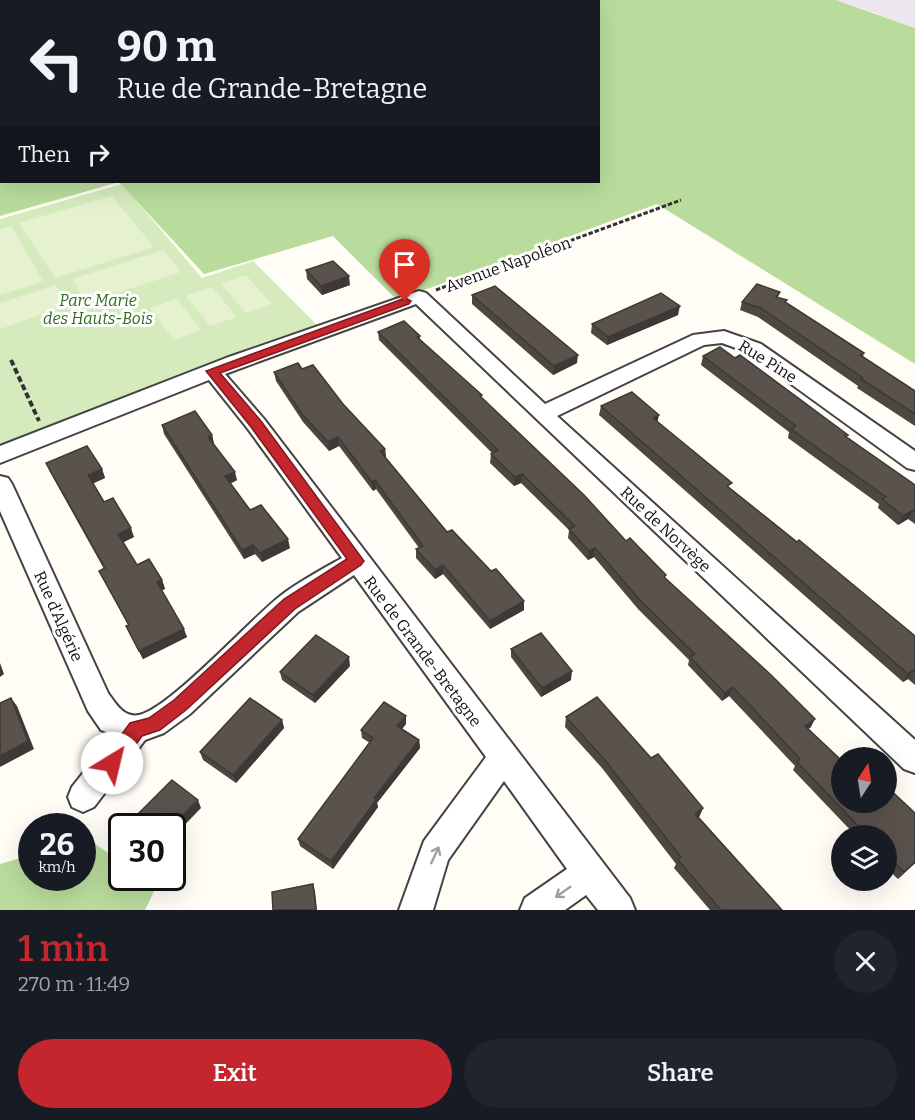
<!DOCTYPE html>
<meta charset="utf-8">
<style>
body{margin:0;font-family:Bitter,serif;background:#20242c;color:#f1f3f6;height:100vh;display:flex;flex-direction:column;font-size:22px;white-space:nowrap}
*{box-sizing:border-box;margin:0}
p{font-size:20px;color:#9ea1a6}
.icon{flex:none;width:33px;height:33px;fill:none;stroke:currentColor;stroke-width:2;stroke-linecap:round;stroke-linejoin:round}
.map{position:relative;height:910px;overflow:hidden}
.sheet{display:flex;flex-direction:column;background:#171b24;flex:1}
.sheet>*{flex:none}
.top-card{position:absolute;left:0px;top:0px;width:600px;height:183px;box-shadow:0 6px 24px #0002;background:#171b24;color:#f1f3f6;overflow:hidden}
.needle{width:39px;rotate:12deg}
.tools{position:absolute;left:831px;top:747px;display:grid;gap:12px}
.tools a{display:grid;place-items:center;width:66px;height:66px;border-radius:50%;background:#171b24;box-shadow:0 6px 24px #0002;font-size:30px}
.speed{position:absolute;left:18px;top:813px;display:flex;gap:12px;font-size:30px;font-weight:700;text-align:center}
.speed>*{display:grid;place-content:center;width:78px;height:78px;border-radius:50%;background:#171b24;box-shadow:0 6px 24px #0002;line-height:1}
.speed small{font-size:15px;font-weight:400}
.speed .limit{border:3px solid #111;border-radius:9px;background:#fff;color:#111}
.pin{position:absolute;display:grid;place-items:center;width:51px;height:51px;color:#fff;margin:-62px -26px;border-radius:50% 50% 50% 0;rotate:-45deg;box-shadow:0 0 6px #0007}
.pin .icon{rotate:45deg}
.me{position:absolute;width:66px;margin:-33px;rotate:36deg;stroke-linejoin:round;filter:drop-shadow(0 0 4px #0008)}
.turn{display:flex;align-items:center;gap:21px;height:126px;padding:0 18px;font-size:27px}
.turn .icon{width:78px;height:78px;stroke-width:2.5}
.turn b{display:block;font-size:42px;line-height:51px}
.then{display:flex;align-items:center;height:57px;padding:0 18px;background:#0003;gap:12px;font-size:22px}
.round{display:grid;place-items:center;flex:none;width:63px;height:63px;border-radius:32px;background:#20242c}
.head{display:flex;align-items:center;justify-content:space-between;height:102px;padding:0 18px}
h1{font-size:36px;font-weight:600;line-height:45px;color:#c4262e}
.action{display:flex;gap:12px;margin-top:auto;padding:12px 18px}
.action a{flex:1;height:69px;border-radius:36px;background:#c4262e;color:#fff;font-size:24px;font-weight:600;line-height:69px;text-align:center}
.action a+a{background:#20242c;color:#f1f3f6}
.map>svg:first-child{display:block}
.industrial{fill:#eee6ef}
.green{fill:#d5ebbd}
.forest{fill:#b9dc9c}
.pitch{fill:#e6f2cf}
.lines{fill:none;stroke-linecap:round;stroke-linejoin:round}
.minor-casing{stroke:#444;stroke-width:4}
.path-far1{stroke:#333;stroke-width:3;stroke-dasharray:4.5 2;stroke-linecap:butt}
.path{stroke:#333;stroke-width:4;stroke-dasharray:6 3;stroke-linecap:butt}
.minor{fill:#fff;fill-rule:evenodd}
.wall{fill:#4d4742}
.shaded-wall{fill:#3f3936}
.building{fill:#5a524d;stroke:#3f3936;stroke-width:1.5}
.oneway{stroke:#a0a0a0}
.route{fill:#c4262e;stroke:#7f191e;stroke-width:1.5}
.labels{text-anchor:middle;stroke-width:6;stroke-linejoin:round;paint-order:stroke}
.street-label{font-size:16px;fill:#111;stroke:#fff}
.park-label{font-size:16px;font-style:italic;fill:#2f6b1f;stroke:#fff}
</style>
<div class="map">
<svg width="915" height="910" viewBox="0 0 915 910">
<rect width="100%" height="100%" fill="#fffdf5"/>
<path class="industrial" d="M836,0H915V28L872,12Z"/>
<path class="green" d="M122,184L202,278L253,261L321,329L0,453V219Z"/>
<g class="forest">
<path d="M0,0L365,1L2,2V182H598V2L520,0H836L915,28V364L657,204L397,300L333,236L204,274L119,182L0,216Z"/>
<path d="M87,838L121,862L122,878H145L157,885L145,910H0V864L31,855L32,878H82L83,839Z"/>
</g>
<g class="pitch">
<path d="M112,196L154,247L55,278L19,223Z"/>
<path d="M11,226L43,281L0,295V229Z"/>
<path d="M163,250L181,272L87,303L72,279Z"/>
<path d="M246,275L272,304L246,313L221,284Z"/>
<path d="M56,285L69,305L0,329V303Z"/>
<path d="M212,287L237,317L210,326L186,296Z"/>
<path d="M177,299L201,330L174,340L150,308Z"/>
</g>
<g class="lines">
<defs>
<path id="minor" d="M419,291L426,293L545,404L693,335L724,331L761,344L915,451V470L907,468L747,352L722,343L704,345L557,416L915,740V773L904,769L416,304L225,374L264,419L630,898L635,910H598L586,895L565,910H520L525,898L567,869L504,781L448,860L433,910H399L424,841L486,757L354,575L298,612L190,714L164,733L145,740L94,807L83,812L72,807L68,797L72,787L113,735L101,730L88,711L0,511V476L8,478L12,484L108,693C116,704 124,718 139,715C169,709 250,620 279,597C298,582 321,570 342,558L248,429L209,380L0,463V446L226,358Z"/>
</defs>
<use href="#minor" class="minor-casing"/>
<path class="path-far1" d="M436,290L681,200"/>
<path class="path" d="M11,360L39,421"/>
<use href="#minor" class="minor"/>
</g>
<g class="wall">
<path d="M306,270L350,285L322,295L307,279Z"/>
<path d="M780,292L778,297L786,303L864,353L863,357L915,391V426L857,388L858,386L758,317L740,310L742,302Z"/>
<path d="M472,295L577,363L553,375L472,304Z"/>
<path d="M678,315L607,345L591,333L592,324Z"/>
<path d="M378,332L420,336V340L482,395V398L626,541L665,578L811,727L808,729L840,759L915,813V863L898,879L886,868V836H856L793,770L795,766L729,696L722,701L688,665L689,660L638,609L594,557L588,560L568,538L569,530L521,483L514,486L490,463L491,454L492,453L379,340Z"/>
<path d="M703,356L848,435L847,437L915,485V524L908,519L898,525L878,508L879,504L788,438L789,432L701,365Z"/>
<path d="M302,369L343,404L385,449L386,458L447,532L524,601V610L490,629L443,574L435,579L416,558V549L419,548L376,489L373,491L339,446L329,451L303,422L276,381L274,372Z"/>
<path d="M601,406L658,422L730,488L915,636V685L908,679L903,682L599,415Z"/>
<path d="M162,425L212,435L214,444L237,480L230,484L250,510L290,548L262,562L255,554L244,559L164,434Z"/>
<path d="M46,463L102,469L105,478L93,483L104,502L134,537L123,542L137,565L162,580L165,589L162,590L187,637L143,659L126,626L128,625L99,571L104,569L50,472Z"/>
<path d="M511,649L571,680L541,697L511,657Z"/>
<path d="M350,666L315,703L282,680L280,672Z"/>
<path d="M566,717L651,758L703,808L699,817L782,910H710L674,868L676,864L602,768L565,727Z"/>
<path d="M282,720L284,728L236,783L203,760L200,752Z"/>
<path d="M406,724L402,729L419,740L420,748L377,803L378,807L333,869L300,846L298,839L370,743L362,738L361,730Z"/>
</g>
<g class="shaded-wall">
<path d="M349,276L350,285L322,295L321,286Z"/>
<path d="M680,306L678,315L607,345L608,337Z"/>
<path d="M578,355L577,363L553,375L554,366Z"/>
<path d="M659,415L657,424L653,418Z"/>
<path d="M212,435L214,444L208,437Z"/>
<path d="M338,437L339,446L329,451L328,442Z"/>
<path d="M385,449L386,458L380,451Z"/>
<path d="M102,469L105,478L92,484L88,475Z"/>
<path d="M235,472L237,480L227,485L225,476Z"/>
<path d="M522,474L521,483L514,486L515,477Z"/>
<path d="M375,480L376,489L373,491L372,482Z"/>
<path d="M913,510L908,519L898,525L903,516Z"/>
<path d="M131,528L134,537L122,543L118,534Z"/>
<path d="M288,539L290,548L262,562L260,553Z"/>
<path d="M253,545L255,554L244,559L242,550Z"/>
<path d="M595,548L594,557L588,560L589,551Z"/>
<path d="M443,565V574L435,579V570Z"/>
<path d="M162,580L165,589L160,591L157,582Z"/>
<path d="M524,601V610L490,629V621Z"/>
<path d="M184,629L187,637L143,659L139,651Z"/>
<path d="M349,657L350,666L315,703L313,695Z"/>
<path d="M0,663L4,674L0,677Z"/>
<path d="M913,670L908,679L903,682L908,674Z"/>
<path d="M572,671L571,680L541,697L542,688Z"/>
<path d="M733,687L729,696L722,701L725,693Z"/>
<path d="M11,698L17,706L34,749L0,767V756Z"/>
<path d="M406,716V724L398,734L397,726Z"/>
<path d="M815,719L811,727L801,734L805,726Z"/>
<path d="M282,720L284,728L236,783L233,775Z"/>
<path d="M419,740L420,748L377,803L378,807L333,869L331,861L374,798Z"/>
<path d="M198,800L201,808L172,838V826Z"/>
<path d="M703,808L699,817L692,822L695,814Z"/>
<path d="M915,862V863L898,879L904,872Z"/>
<path d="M313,884L315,891L317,910H316Z"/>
</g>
<g class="building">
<path d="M333,261L349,276L321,286L306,270Z"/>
<path d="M757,284L780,292L776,297L787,300L785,302L864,353L860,355L915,391V414L861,379L863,378L761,308L742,302Z"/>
<path d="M495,286L578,355L554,366L472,295Z"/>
<path d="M661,293L680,306L608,337L592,324Z"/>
<path d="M404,321L420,336L417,337L482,395L480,396L584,495L626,541L630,538L666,575L664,577L770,674L815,719L805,726L840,759L849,751L856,758H842V802H886V786L915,813V862L904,872L886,854V836H868L797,762L800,759L733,687L725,693L690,657L695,654L640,600L595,548L589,551L569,529L575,526L522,474L515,477L491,454L498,450L378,332Z"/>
<path d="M720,347L735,358L740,355L848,435L845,436L915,485V512L913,510L903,516L882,499L886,497L791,429L796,426L703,356Z"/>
<path d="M298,363L302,369L313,365L343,404L385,449L380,451L447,532L452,530L491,571L496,569L524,601L490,621L443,565L435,570L416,549L423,546L375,480L372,482L338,437L328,442L302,414L274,372Z"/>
<path d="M632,392L659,415L653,418L732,483L727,486L797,542L799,540L915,636V672L913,670L908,674L601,406Z"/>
<path d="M195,411L212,435L208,437L235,472L225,476L250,510L261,505L288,539L260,553L253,545L242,550L162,425Z"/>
<path d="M87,446L102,469L88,475L104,502L113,498L131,528L118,534L137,565L149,559L162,580L157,582L184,629L139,651L126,626L129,625L99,571L105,568L46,463Z"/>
<path d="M541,633L572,671L542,688L511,649Z"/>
<path d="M316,635L349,657L313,695L280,672Z"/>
<path d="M597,697L651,758L658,754L703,808L695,814L782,910H721L678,860L681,857L604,759L566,717Z"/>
<path d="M11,698L28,741L0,756V703Z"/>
<path d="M250,698L282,720L233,775L200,752Z"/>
<path d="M384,702L406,716L397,726L419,740L374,798L377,799L331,861L298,839L373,738L361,730Z"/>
<path d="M172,780L198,800L172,826H126Z"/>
<path d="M313,884L316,910H273L272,892Z"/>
</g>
<defs><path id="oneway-shaft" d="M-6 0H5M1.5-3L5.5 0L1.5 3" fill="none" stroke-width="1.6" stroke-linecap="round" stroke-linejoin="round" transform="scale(1.5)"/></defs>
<g class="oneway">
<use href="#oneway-shaft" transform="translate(435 855) rotate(-65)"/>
<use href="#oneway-shaft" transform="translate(563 892) rotate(145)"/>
</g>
<path class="route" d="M405,298L411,301L409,304L220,373L261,421L364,561L361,565L295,609L186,710L160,730L142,736L118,769L112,772L105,769L103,763L105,757L130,723L149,718L174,700L284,599L347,559L251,427L206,371Z"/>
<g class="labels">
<g class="street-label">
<text transform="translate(508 264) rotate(-20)" y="6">Avenue Napoléon</text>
<text transform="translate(768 361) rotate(32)" y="6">Rue Pine</text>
<text transform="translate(666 529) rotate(43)" y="6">Rue de Norvège</text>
<text transform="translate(59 616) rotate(66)" y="6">Rue d'Algérie</text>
<text transform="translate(423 651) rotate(53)" y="6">Rue de Grande-Bretagne</text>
</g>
<g class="park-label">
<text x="98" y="306">Parc Marie<tspan x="98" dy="18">des Hauts-Bois</tspan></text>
</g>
</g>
</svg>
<div class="tools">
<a><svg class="needle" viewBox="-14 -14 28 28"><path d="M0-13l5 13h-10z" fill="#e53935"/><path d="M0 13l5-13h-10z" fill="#9ea1a6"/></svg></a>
<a><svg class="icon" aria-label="layers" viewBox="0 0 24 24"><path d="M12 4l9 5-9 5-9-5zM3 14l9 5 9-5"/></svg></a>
</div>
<div class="speed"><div>26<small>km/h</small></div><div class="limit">30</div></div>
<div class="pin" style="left:405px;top:301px;background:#d93025"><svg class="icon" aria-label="arrive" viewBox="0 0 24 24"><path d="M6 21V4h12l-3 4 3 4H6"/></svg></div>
<svg class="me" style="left:112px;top:763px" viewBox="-20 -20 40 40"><circle r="19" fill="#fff"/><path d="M0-13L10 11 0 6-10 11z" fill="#c4262e"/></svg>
<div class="top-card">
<div class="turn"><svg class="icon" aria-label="left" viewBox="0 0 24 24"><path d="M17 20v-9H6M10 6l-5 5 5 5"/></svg><div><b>90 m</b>Rue de Grande-Bretagne</div></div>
<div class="then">Then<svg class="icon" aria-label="right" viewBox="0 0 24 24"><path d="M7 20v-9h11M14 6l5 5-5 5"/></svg></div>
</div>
</div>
<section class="sheet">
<div class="head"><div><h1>1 min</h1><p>270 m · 11:49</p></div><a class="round"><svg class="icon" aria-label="close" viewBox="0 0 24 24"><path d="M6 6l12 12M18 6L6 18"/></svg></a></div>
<div class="action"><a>Exit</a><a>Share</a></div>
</section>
